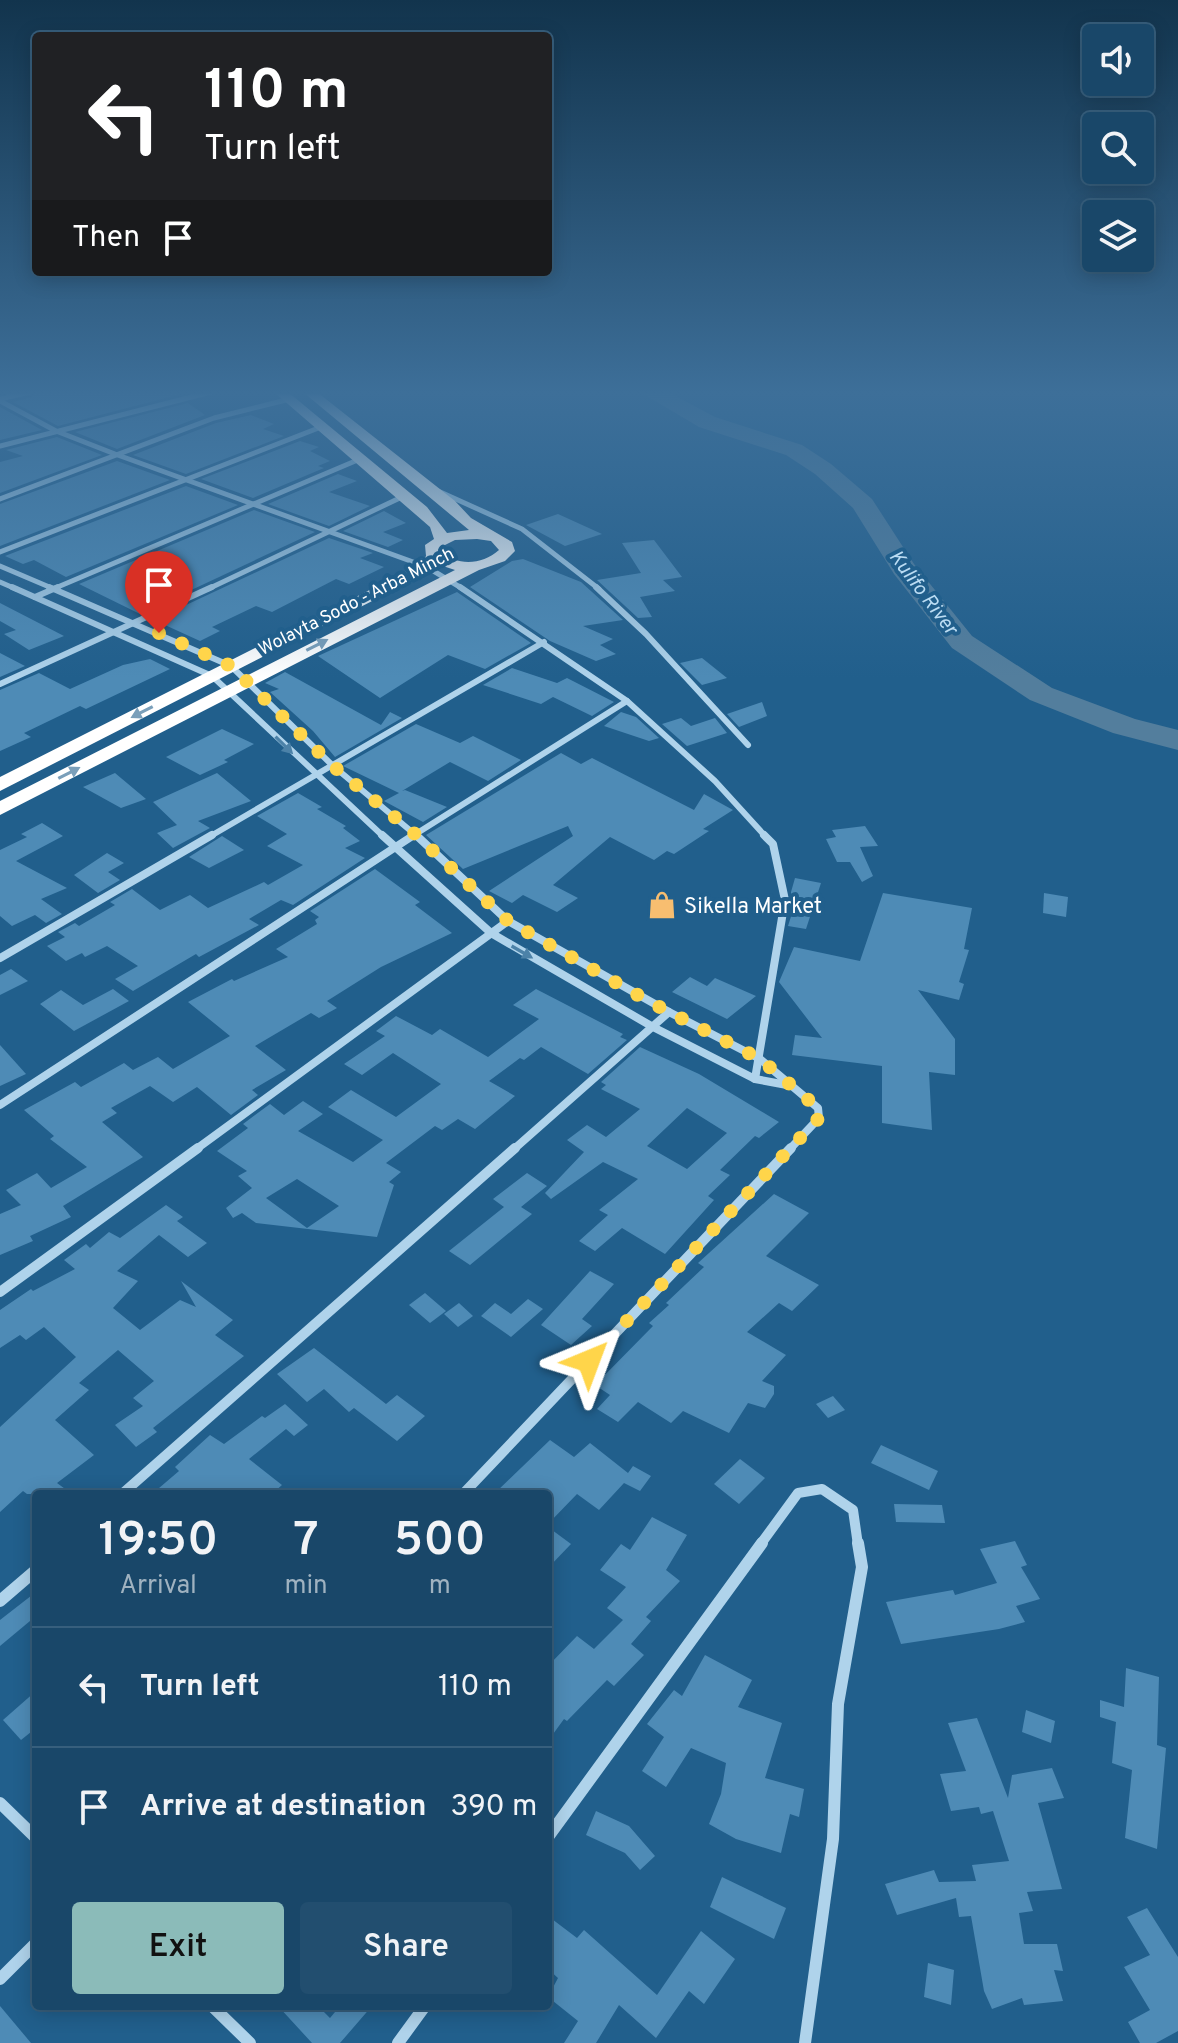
<!DOCTYPE html>
<style>
body{margin:0;font-family:Overpass,sans-serif;background:#224e6f;color:#f1f3f6;height:100vh;display:flex;flex-direction:column;font-size:30px;white-space:nowrap}
*{box-sizing:border-box;margin:0}
p{font-size:26px;color:#9fb2c0}
.icon{flex:none;width:44px;height:44px;fill:none;stroke:currentColor;stroke-width:2;stroke-linecap:round;stroke-linejoin:round}
.map{position:relative;flex:1;overflow:hidden}
.side{position:absolute;left:32px;top:1490px;width:520px;height:520px;display:flex;flex-direction:column;background:#194769;border-radius:8px;box-shadow:0 4px 20px #0003,0 0 0 2px #375f7d}
.side>*{flex:none}
.banner{position:absolute;left:32px;top:32px;width:520px;height:244px;border-radius:8px;box-shadow:0 4px 20px #0003,0 0 0 2px #375f7d;background:#202124;color:#fff;overflow:hidden}
.fabs{position:absolute;left:1082px;top:24px;display:grid;gap:16px}
.fabs a{display:grid;place-items:center;width:72px;height:72px;border-radius:8px;background:#194769;box-shadow:0 4px 20px #0003,0 0 0 2px #375f7d;font-size:40px}
.pin{position:absolute;display:grid;place-items:center;width:68px;height:68px;color:#fff;margin:-82px -34px;border-radius:50% 50% 50% 0;rotate:-45deg;box-shadow:0 0 8px #0007}
.pin .icon{rotate:45deg}
.me{position:absolute;width:88px;margin:-44px;rotate:44deg;stroke-linejoin:round;filter:drop-shadow(0 0 6px #0008)}
.turn{display:flex;align-items:center;gap:28px;height:168px;padding:0 40px;font-size:36px}
.turn .icon{width:104px;height:104px;stroke-width:2.5}
.turn b{display:block;font-size:56px;line-height:68px}
.then{display:flex;align-items:center;height:76px;padding:0 40px;background:#0003;gap:16px;font-size:30px}
.eta{display:flex;justify-content:space-evenly;align-items:center;height:136px;text-align:center}
.eta b{font-size:48px;font-weight:600;line-height:56px}
.cta{display:flex;gap:16px;margin-top:auto;padding:16px 40px}
.cta a{flex:1;height:92px;border-radius:8px;background:#8bbbb9;color:#111;font-size:32px;font-weight:600;line-height:92px;text-align:center}
.cta a+a{background:#224e6f;color:#f1f3f6}
ul{padding:0;list-style:none}
li{display:flex;align-items:center;gap:24px;height:120px;padding:0 40px;border-top:2px solid #375f7d}
li div{flex:1}
li b{display:block;font-size:30px}
li em{font-style:normal}
.map>svg:first-child{display:block}
.lines{fill:none;stroke-linecap:round;stroke-linejoin:round}
.river{fill:#537e9d;fill-rule:evenodd}
.building{fill:#4e8bb6;fill-rule:evenodd}
.street-far4{stroke:#afd3eb;stroke-width:5}
.street-far3{stroke:#afd3eb;stroke-width:6}
.street-far2{stroke:#afd3eb;stroke-width:8}
.street-far1{stroke:#afd3eb;stroke-width:10}
.street{stroke:#afd3eb;stroke-width:12}
.highway{fill:#fff;fill-rule:evenodd}
.oneway{fill:#7a9fba}
.oneway2{fill:#4c82a8}
.route{stroke:#ffd54a;stroke-width:14;stroke-dasharray:0 25.2}
.labels{text-anchor:middle;stroke-width:8;stroke-linejoin:round;paint-order:stroke}
.far-street-label{font-size:18px;fill:#fff;stroke:#215f8c}
.far-water-label{font-size:20px;font-style:italic;fill:#bbdcf3;stroke:#215f8c}
.poi-label{font-size:22px;fill:#fff;stroke:#215f8c;text-anchor:start}
</style>
<div class="map">
<svg width="1178" height="2043" viewBox="0 0 1178 2043">
<rect width="100%" height="100%" fill="#215f8c"/>
<g class="lines">
<path class="river" d="M640,392H668L715,417L802,445L831,464L872,499L914,564L972,636L1052,688L1135,719L1178,730V750L1113,733L1030,700L952,648L894,574L853,508L815,474L786,455L699,427Z"/>
</g>
<g class="building">
<path d="M35,392H177V395L58,426L13,402L32,397Z"/>
<path d="M188,403L205,415L117,449L75,432Z"/>
<path d="M0,407L42,430L0,440Z"/>
<path d="M251,415L274,424L263,429L284,436L186,474L133,455L216,423Z"/>
<path d="M57,437L102,455L0,493V462L23,456L6,450Z"/>
<path d="M300,441L319,447L310,451L330,461L318,466L324,468L253,498L201,479Z"/>
<path d="M117,461L170,480L0,546V504Z"/>
<path d="M338,474L357,481L329,492L370,506L329,526L268,504Z"/>
<path d="M186,486L238,505L66,577L34,560L23,564L5,556Z"/>
<path d="M254,510L315,532L140,614L79,584Z"/>
<path d="M384,511L406,523L383,532L403,540L388,547L343,531Z"/>
<path d="M558,514L602,534L565,546L526,525Z"/>
<path d="M329,538L373,553L360,558L384,567L349,584L336,579L272,612L256,606L212,627L220,631L200,641L154,620Z"/>
<path d="M654,540L682,577L663,580L675,591L640,597L652,617L638,618L597,580L641,573L622,543Z"/>
<path d="M523,559L581,582L623,620L583,626L613,639L600,645L616,654L596,661L550,641L470,587L512,561Z"/>
<path d="M457,592L531,643L485,669L448,655L380,698L318,656Z"/>
<path d="M0,603L64,636L29,650L4,634L16,630L0,621Z"/>
<path d="M0,653L25,666L0,677Z"/>
<path d="M702,658L727,678L702,685L680,663Z"/>
<path d="M150,659L170,669L86,709L80,706L24,733L31,737L0,751V690L39,673L70,689L123,665Z"/>
<path d="M512,668L557,683L567,678L614,702L592,716L553,697L541,704L483,685Z"/>
<path d="M285,672L381,725L390,712L402,718L335,757L313,731L270,692L279,689L265,683Z"/>
<path d="M762,702L767,716L739,727L727,714Z"/>
<path d="M621,712L636,717L659,738L649,741L604,726Z"/>
<path d="M681,718L691,726L715,718L727,733L687,746L662,724Z"/>
<path d="M416,724L460,743L473,736L521,760L488,781L450,762L402,791L405,790L447,807L423,822L384,801L399,793L343,766Z"/>
<path d="M222,729L254,744L224,760L228,762L200,775L166,757Z"/>
<path d="M561,753L581,764L592,758L694,810L704,794L733,810L703,829L709,831L674,854L667,851L654,860L610,837L553,885L578,898L557,912L523,895L512,903L489,891L573,836L568,826L463,869L426,835Z"/>
<path d="M115,773L146,799L121,808L83,787Z"/>
<path d="M217,773L251,801L198,821L210,828L173,848L157,833L177,825L153,802Z"/>
<path d="M298,793L322,807L317,809L346,826L343,828L360,841L345,848L365,858L293,905L281,900L249,919L259,925L199,957L196,954L133,991L115,979L138,966L107,946L85,957L82,953L66,961L47,946L65,937L58,932L75,923L79,926L115,905L110,902L132,889L160,910L190,895L208,908L264,882L268,885L303,865L267,846L287,834L257,816Z"/>
<path d="M42,823L63,836L16,861L67,888L41,899L62,914L46,923L35,915L12,926L0,916V850L27,837L21,834Z"/>
<path d="M865,826L878,846L860,847L873,876L862,882L850,862H837L826,839L836,837L832,830Z"/>
<path d="M222,836L244,850L209,868L189,857Z"/>
<path d="M107,853L124,863L108,872L120,880L98,893L74,875Z"/>
<path d="M375,869L420,902L415,905L452,933L381,967L327,1001L337,1008L319,1018L311,1013L255,1046L286,1070L252,1090L258,1095L231,1115L197,1087L173,1102L150,1086L111,1108L117,1113L102,1122L143,1157L63,1206L71,1217L30,1236L33,1241L0,1255V1214L21,1205L6,1190L37,1173L51,1188L87,1167L50,1139L54,1136L24,1110L75,1082L81,1087L124,1063L133,1070L158,1057L173,1069L230,1036L188,1002L232,979L234,981L288,957L276,949L317,924L315,920L319,917L310,911Z"/>
<path d="M795,878L821,883L806,929L788,926L794,907H791V892Z"/>
<path d="M883,893L972,908L964,949L969,950L959,982L964,984L959,1000L918,990L955,1039V1075L929,1072L932,1130L882,1123V1066L792,1055L795,1035L822,1038L779,982L794,947L860,961Z"/>
<path d="M1044,893L1068,897L1066,917L1043,913Z"/>
<path d="M11,969L28,981L0,995V975Z"/>
<path d="M690,977L707,986L715,978L756,996L727,1019L672,992Z"/>
<path d="M113,989L129,1001L74,1031L40,1004L61,990L83,1005Z"/>
<path d="M536,989L623,1034L620,1037L627,1040L588,1074L541,1047L524,1060L520,1058L489,1081L515,1096L475,1129L458,1119L442,1130L435,1126L386,1163L401,1172L389,1182L394,1185L377,1237L256,1223L242,1213L233,1218L226,1208L252,1188L238,1176L247,1171L217,1151L248,1128L243,1124L270,1104L284,1115L303,1101L323,1114L298,1131L353,1162L383,1140L328,1107L351,1090L396,1117L441,1084L393,1053L362,1075L344,1064L385,1036L376,1031L396,1016L432,1035L440,1029L488,1057L539,1019L513,1005ZM297,1179L339,1206L307,1228L266,1198Z"/>
<path d="M0,1045L26,1074L0,1086Z"/>
<path d="M640,1047L699,1074L779,1122L759,1138L755,1136L720,1170L730,1175L708,1196L714,1200L665,1254L622,1228L595,1251L579,1241L608,1215L599,1210L638,1179L603,1162L551,1199L545,1193L584,1152L567,1140L587,1125L606,1137L640,1109L601,1089L606,1085L601,1082ZM687,1108L727,1133L687,1169L647,1146Z"/>
<path d="M527,1173L547,1186L521,1207L532,1214L470,1265L449,1251L504,1207L493,1199Z"/>
<path d="M774,1194L809,1213L766,1256L819,1285L792,1311L779,1303L747,1332L786,1355L762,1381L774,1386V1394L765,1408L748,1403L729,1433L683,1411L671,1423L638,1402L618,1422L597,1409L610,1395L595,1385L653,1326L649,1323L669,1305L666,1303L704,1267L698,1263Z"/>
<path d="M166,1205L183,1217L177,1221L207,1243L188,1257L159,1235L117,1271L138,1281L113,1308L140,1330L180,1300L196,1307L181,1281L233,1320L215,1335L244,1356L153,1428L157,1432L136,1447L115,1425L143,1406L133,1398L154,1381L118,1350L79,1383L89,1390L55,1420L94,1455L57,1483L72,1494H27L23,1491L0,1512V1427L76,1357L44,1327L26,1340L20,1335L0,1348V1310L31,1289L33,1291L75,1269L64,1260L86,1244L90,1248L109,1232L120,1238Z"/>
<path d="M590,1271L614,1284L582,1319L592,1326L571,1345L541,1325Z"/>
<path d="M425,1293L446,1311L430,1323L409,1305Z"/>
<path d="M528,1299L543,1309L511,1337L481,1316L495,1303L511,1314Z"/>
<path d="M459,1303L473,1316L458,1327L444,1314Z"/>
<path d="M314,1348L386,1404L397,1395L425,1416L397,1441L354,1408L349,1412L324,1389L307,1402L277,1374Z"/>
<path d="M833,1396L845,1410L828,1418L816,1404Z"/>
<path d="M285,1404L308,1425L294,1436L286,1429L249,1459L282,1485L272,1494H152L179,1471L175,1467L210,1435L224,1444L262,1416L265,1418Z"/>
<path d="M550,1440L574,1457L590,1443L628,1473L633,1466L651,1476L640,1491L624,1483L599,1510L577,1494L548,1524V1494H494Z"/>
<path d="M881,1445L938,1471L929,1490L871,1463Z"/>
<path d="M740,1459L765,1478L739,1504L714,1484Z"/>
<path d="M894,1504L942,1505L945,1523L896,1522Z"/>
<path d="M652,1517L687,1535L666,1570L680,1581L646,1617L651,1621L631,1644L644,1655L614,1686L607,1680L567,1721L564,1719L548,1741V1666L577,1636L594,1649L623,1620L607,1608L626,1587L600,1570L621,1544L630,1550Z"/>
<path d="M548,1527L571,1544L548,1568Z"/>
<path d="M1015,1541L1027,1565L1021,1567L1040,1599L1016,1606L1025,1622L999,1629L901,1644L886,1602L953,1590L955,1595L997,1583L980,1549Z"/>
<path d="M36,1592V1616L0,1646V1620Z"/>
<path d="M705,1655L752,1680L738,1707L782,1723L765,1778L804,1789L799,1817L790,1814L781,1853L736,1839L709,1824L721,1794L726,1763L691,1748L666,1787L642,1771L664,1737L647,1724L674,1690L682,1696Z"/>
<path d="M1126,1668L1159,1677L1157,1745L1166,1748L1157,1849L1125,1838L1132,1770L1112,1763L1116,1722L1100,1717V1700L1124,1707Z"/>
<path d="M36,1691V1728L21,1740L3,1720Z"/>
<path d="M1026,1710L1055,1721L1051,1743L1022,1732Z"/>
<path d="M977,1718L1008,1798L1012,1775L1052,1768L1064,1798L1038,1803L1062,1889L1027,1892L1033,1911L1019,1913L1024,1944H1057L1063,1971L1054,1970L1063,2001L1024,2005L1022,1998L992,2009L984,1991L971,1916L959,1917L956,1898L897,1915L885,1884L934,1870L939,1882L976,1881L972,1865L1009,1861L993,1811L981,1814L979,1807L951,1811L940,1774L966,1771L948,1723Z"/>
<path d="M596,1811L629,1826L655,1856L640,1870L625,1853L586,1835Z"/>
<path d="M722,1877L786,1908L774,1939L710,1907Z"/>
<path d="M1147,1908L1178,1957V2031L1156,2043H1140L1128,2022L1150,2010L1124,1967L1150,1955L1127,1917Z"/>
<path d="M548,1916L577,1938L584,1930L657,1995L701,1931L735,1959L704,2004L689,1991L656,2038L619,2005L596,2043H564L578,2021L548,1997L558,1978L548,1969Z"/>
<path d="M928,1963L954,1970L951,2005L924,1997Z"/>
<path d="M0,2006L31,2043H0Z"/>
<path d="M278,2006H318L330,2018L340,2006H372L340,2043H312Z"/>
</g>
<g class="lines">
<g class="street-far4">
<path d="M0,399L30,392"/>
<path d="M0,401L56,431L115,454L427,567L463,589"/>
<path d="M0,446L211,392"/>
<path d="M438,491L522,529L599,589"/>
<path d="M0,499L214,418L290,399"/>
<path d="M0,552L321,427"/>
<path d="M0,566L54,589"/>
<path d="M0,582L16,589"/>
<path d="M53,589L360,459"/>
<path d="M208,589L404,496"/>
</g>
<g class="street-far3">
<path d="M12,587L212,676L384,837"/>
<path d="M49,587L231,666L332,765L418,837"/>
<path d="M460,587L627,701L715,781L766,837"/>
<path d="M596,587L646,634L748,745"/>
<path d="M35,597L58,587"/>
<path d="M0,684L212,587"/>
<path d="M209,837L544,642"/>
<path d="M411,837L627,701"/>
</g>
<g class="street-far2">
<path d="M382,835L491,933L653,1027L755,1079L787,1085"/>
<path d="M416,835L508,921L669,1012L760,1059L818,1108L819,1118L789,1150"/>
<path d="M0,958L212,835"/>
<path d="M755,1079L785,900L773,844L764,835"/>
<path d="M0,1105L414,835"/>
<path d="M195,1150L508,921"/>
<path d="M513,1150L669,1012"/>
</g>
<g class="street-far1">
<path d="M0,1292L198,1148"/>
<path d="M122,1494L515,1148"/>
<path d="M463,1494L791,1148"/>
<path d="M760,1545L798,1493L822,1489L853,1510L858,1545"/>
</g>
<g class="street">
<path d="M0,1601L36,1570"/>
<path d="M0,1803L36,1838"/>
<path d="M548,1837L762,1543"/>
<path d="M0,1979L36,1943"/>
<path d="M212,2006L250,2043"/>
<path d="M398,2043L425,2006"/>
<path d="M805,2043L833,1839L838,1704L862,1567L858,1543"/>
</g>
<path class="highway" d="M274,392H288L427,507L447,533L469,530L303,392H317L455,501L471,518L512,542L515,551L505,561L479,570L0,815V801L455,570L437,564L433,570L0,791V777L421,564L426,556L425,545L434,539L430,527ZM477,539L491,541L499,550C482,565 458,566 440,552L441,547L455,540Z"/>
</g>
<defs><path id="oneway-solid" d="M-6-.8H1V-3.2L6.5 0L1 3.2V.8H-6Z" transform="scale(2)"/></defs>
<g class="oneway">
<use href="#oneway-solid" transform="translate(317 645) rotate(-27)"/>
<use href="#oneway-solid" transform="translate(142 712) rotate(153)"/>
<use href="#oneway-solid" transform="translate(69 773) rotate(-27)"/>
</g>
<g class="oneway2">
<use href="#oneway-solid" transform="translate(284 745) rotate(45)"/>
<use href="#oneway-solid" transform="translate(522 952) rotate(30)"/>
</g>
<linearGradient id="sky" x2="0" y2="1"><stop stop-color="#12344d"/><stop offset="0.58" stop-color="#3d6f99"/><stop offset="1" stop-color="#3d6f99" stop-opacity="0"/></linearGradient>
<rect width="1178" height="678" fill="url(#sky)"/>
<g class="lines">
<path class="route" d="M159,633L231,666L332,765L415,834L508,921L650,1002L760,1059L818,1108L819,1118L589,1361"/>
</g>
<defs>
<symbol id="shop-bare" viewBox="-9 -9 18 18"><path d="M-5-2.5h2.3a2.7 3.5 0 0 1 5.4 0H5L5.5 6h-11ZM-1.5-2.5h3a1.5 2.3 0 0 0-3 0Z" fill="#f8be70" stroke="#215f8c" stroke-width="2.5" paint-order="stroke"/></symbol>
</defs>
<g fill-rule="evenodd">
<use href="#shop-bare" x="642" y="885" width="40" height="40"/>
</g>
<g class="labels">
<g class="far-street-label">
<text transform="translate(356 601) rotate(-27)" y="6">Wolayta Sodo - Arba Minch</text>
</g>
<g class="far-water-label">
<text transform="translate(924 592) rotate(53)" y="7">Kulifo River</text>
</g>
<g class="poi-label">
<text x="684" y="913">Sikella Market</text>
</g>
</g>
</svg>
<div class="fabs">
<a><svg class="icon" aria-label="sound" viewBox="0 0 24 24"><path d="M4 9h4l5-4v14l-5-4H4zM17 9q2 3 0 6"/></svg></a>
<a><svg class="icon" aria-label="search" viewBox="0 0 24 24"><circle cx="10" cy="10" r="6"/><path d="M15 15l6 6"/></svg></a>
<a><svg class="icon" aria-label="layers" viewBox="0 0 24 24"><path d="M12 4l9 5-9 5-9-5zM3 14l9 5 9-5"/></svg></a>
</div>
<div class="pin" style="left:159px;top:633px;background:#d93025"><svg class="icon" aria-label="arrive" viewBox="0 0 24 24"><path d="M6 21V4h12l-3 4 3 4H6"/></svg></div>
<svg class="me" style="left:589px;top:1361px" viewBox="-20 -20 40 40"><path d="M0-17L14 15 0 8-14 15z" fill="#ffd54a" stroke="#fff" stroke-width="4"/></svg>
<div class="banner">
<div class="turn"><svg class="icon" aria-label="left" viewBox="0 0 24 24"><path d="M17 20v-9H6M10 6l-5 5 5 5"/></svg><div><b>110 m</b>Turn left</div></div>
<div class="then">Then<svg class="icon" aria-label="arrive" viewBox="0 0 24 24"><path d="M6 21V4h12l-3 4 3 4H6"/></svg></div>
</div>
<section class="side">
<div class="eta">
<div><b>19:50</b><p>Arrival</p></div>
<div><b>7</b><p>min</p></div>
<div><b>500</b><p>m</p></div>
</div>
<ul>
<li><svg class="icon" aria-label="left" viewBox="0 0 24 24"><path d="M17 20v-9H6M10 6l-5 5 5 5"/></svg><div><b>Turn left</b></div><em>110 m</em></li>
<li><svg class="icon" aria-label="arrive" viewBox="0 0 24 24"><path d="M6 21V4h12l-3 4 3 4H6"/></svg><div><b>Arrive at destination</b></div><em>390 m</em></li>
</ul>
<div class="cta"><a>Exit</a><a>Share</a></div>
</section>
</div>
